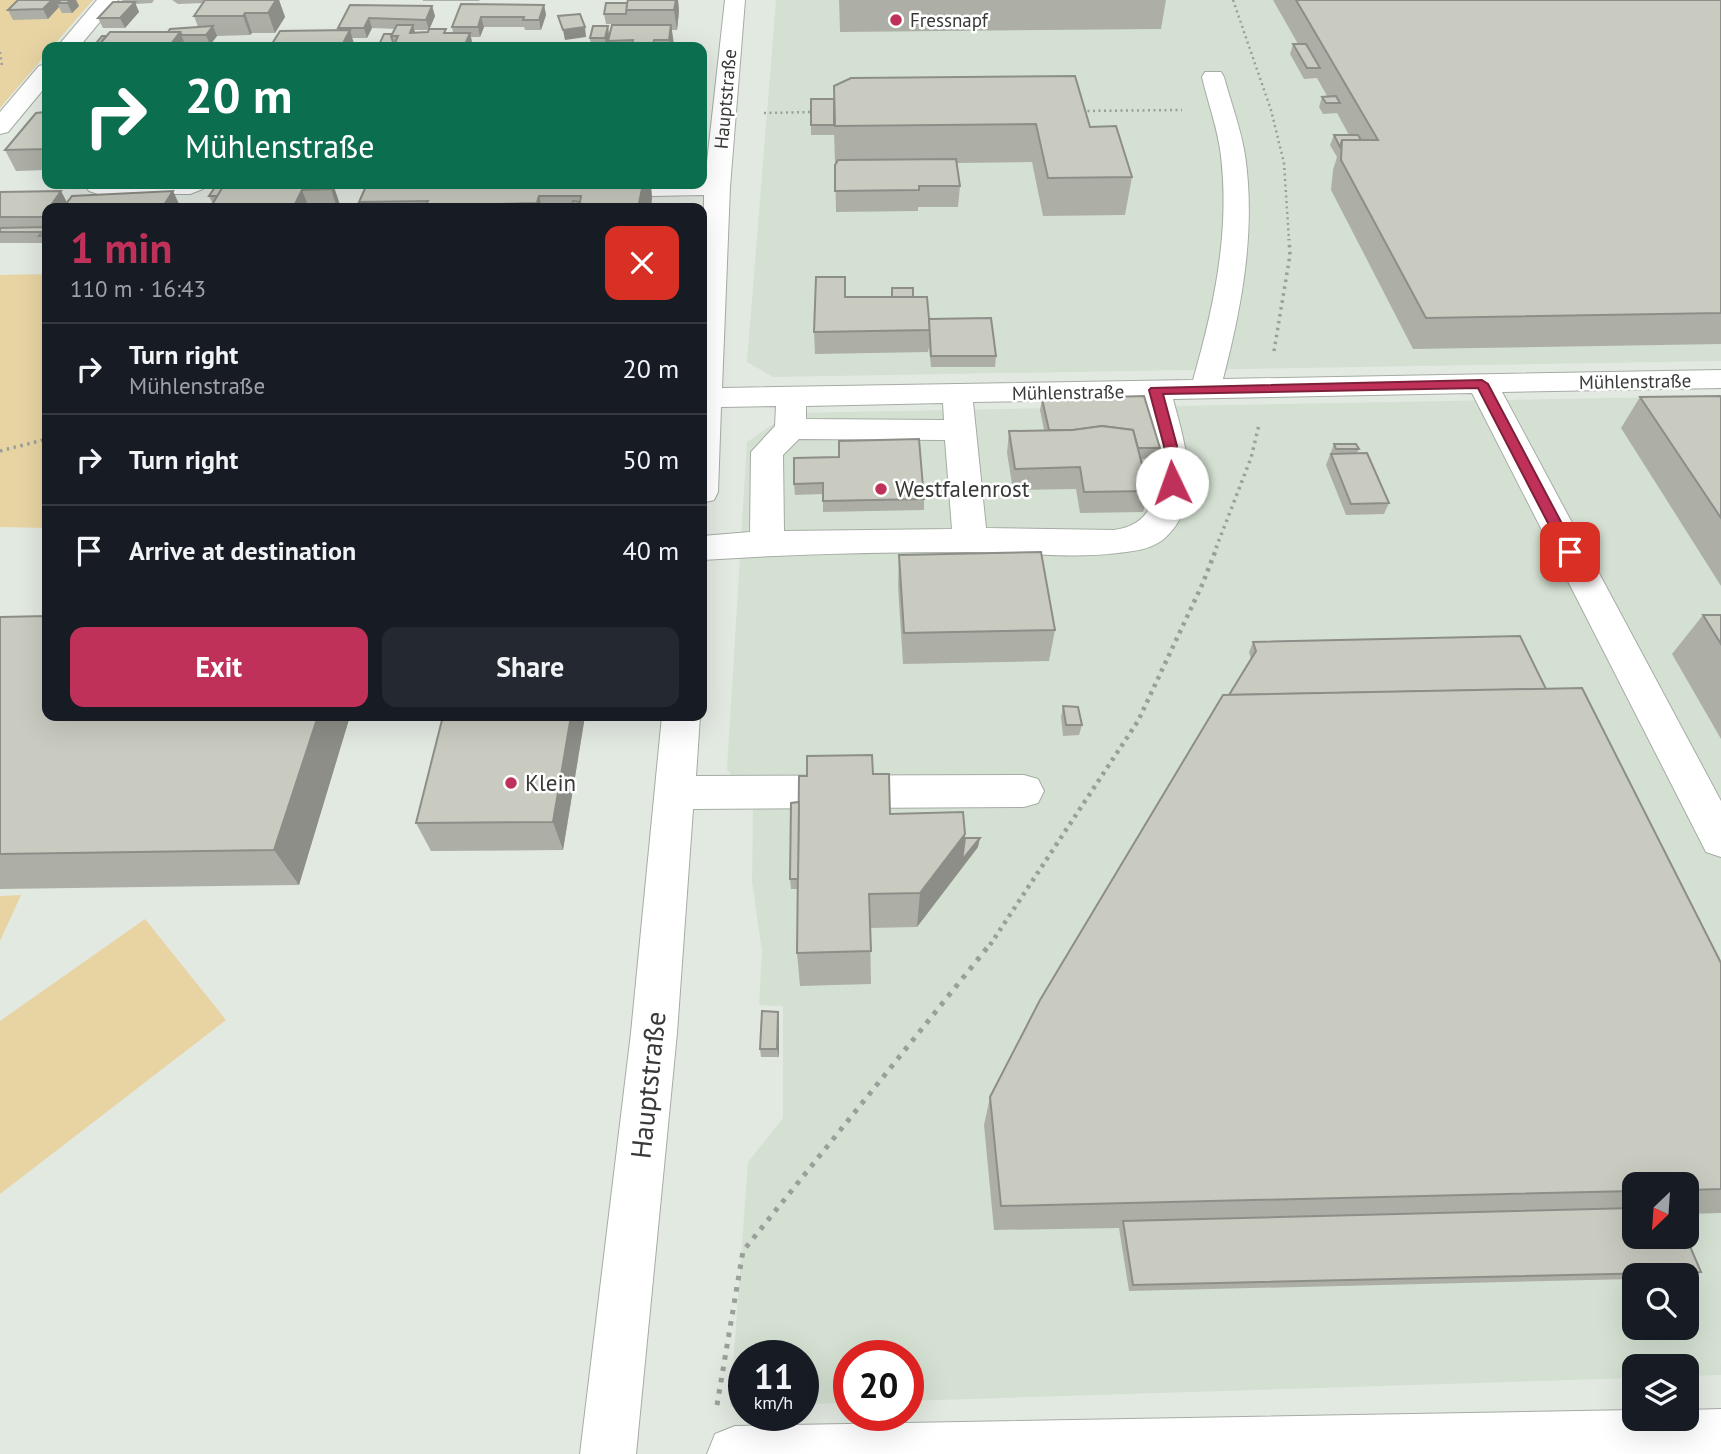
<!DOCTYPE html>
<meta charset="utf-8">
<style>
body{margin:0;font-family:"PT Sans",sans-serif;background:#242831;color:#f1f3f6;height:100vh;display:flex;flex-direction:column;font-size:26px;white-space:nowrap}
*{box-sizing:border-box;margin:0}
p{font-size:23px;color:#9ea1a6}
.icon{flex:none;width:38px;height:38px;fill:none;stroke:currentColor;stroke-width:2;stroke-linecap:round;stroke-linejoin:round}
.map{position:relative;flex:1;overflow:hidden}
.panel{position:absolute;left:42px;top:203px;width:665px;height:518px;display:flex;flex-direction:column;background:#171b24;border-radius:14px;box-shadow:0 7px 28px #0002}
.panel>*{flex:none}
.hud{position:absolute;left:42px;top:42px;width:665px;height:147px;border-radius:14px;box-shadow:0 7px 28px #0002;background:#0b6e4f;color:#fff;overflow:hidden}
.needle{width:46px;rotate:205deg}
.fabs{position:absolute;left:1622px;top:1172px;display:grid;gap:14px}
.fabs a{display:grid;place-items:center;width:77px;height:77px;border-radius:14px;background:#171b24;box-shadow:0 7px 28px #0002;font-size:35px}
.speed{position:absolute;left:728px;top:1340px;display:flex;gap:14px;font-size:35px;font-weight:700;text-align:center}
.speed>*{display:grid;place-content:center;width:91px;height:91px;border-radius:50%;background:#171b24;box-shadow:0 7px 28px #0002;line-height:1}
.speed small{font-size:18px;font-weight:400}
.speed .limit{border:10px solid #d22;background:#fff;color:#111}
.pin{position:absolute;display:grid;place-items:center;width:60px;height:60px;color:#fff;margin:-30px;border-radius:14px;box-shadow:0 4px 10px #0006}
.me{position:absolute;width:77px;margin:-38px;rotate:357deg;stroke-linejoin:round;filter:drop-shadow(0 0 5px #0008)}
.turn{display:flex;align-items:center;gap:24px;height:147px;padding:0 28px;font-size:32px}
.turn .icon{width:91px;height:91px;stroke-width:2.5}
.turn b{display:block;font-size:49px;line-height:60px}
.round{display:grid;place-items:center;flex:none;width:74px;height:74px;border-radius:14px;background:#242831}
.summary{display:flex;align-items:center;justify-content:space-between;height:119px;padding:0 28px}
h1{font-size:42px;font-weight:700;line-height:52px;color:#c0315a}
.action{display:flex;gap:14px;margin-top:auto;padding:14px 28px}
.action a{flex:1;height:80px;border-radius:14px;background:#c0315a;color:#fff;font-size:28px;font-weight:700;line-height:80px;text-align:center}
.action a+a{background:#242831;color:#f1f3f6}
ul{padding:0;list-style:none}
li{display:flex;align-items:center;gap:21px;height:91px;padding:0 28px;border-top:2px solid #363941}
li div{flex:1}
li b{display:block;font-size:26px}
li em{font-style:normal}
.map>svg:first-child{display:block}
.built{fill:#d4e1d2;fill-rule:evenodd}
.green{fill:#e8d4a3}
.lines{fill:none;stroke-linecap:round;stroke-linejoin:round}
.minor-casing{stroke:#a5aca4;stroke-width:2}
.path-far3{stroke:#999f99;stroke-width:2.5;stroke-dasharray:2 3.5;stroke-linecap:butt}
.path-far2{stroke:#999f99;stroke-width:3.5;stroke-dasharray:2.5 4.5;stroke-linecap:butt}
.path-far1{stroke:#999f99;stroke-width:4.5;stroke-dasharray:3.5 5;stroke-linecap:butt}
.path{stroke:#999f99;stroke-width:5;stroke-dasharray:4.5 7;stroke-linecap:butt}
.minor{fill:#fff;fill-rule:evenodd}
.wall{fill:#adafa6}
.shaded-wall{fill:#8d8e87}
.building{fill:#c9cbc1;stroke:#8d8e87;stroke-width:2}
.route{fill:#c0315a;stroke:#7d203a;stroke-width:2}
.poi-dot{fill:#c0315a;stroke:#fff;stroke-width:2.5}
.labels{text-anchor:middle;stroke-width:5;stroke-linejoin:round;paint-order:stroke}
.far-poi-label{font-size:19px;fill:#373a37;stroke:#fff;text-anchor:start}
.far-street-label{font-size:19px;fill:#373a37;stroke:#fff}
.poi-label{font-size:23px;fill:#373a37;stroke:#fff;text-anchor:start}
.near-street-label{font-size:28px;fill:#373a37;stroke:#fff}
</style>
<div class="map">
<svg width="1721" height="1454" viewBox="0 0 1721 1454">
<rect width="100%" height="100%" fill="#e2e9e1"/>
<g class="built">
<path d="M776,0H1721V361L773,377L747,362Z"/>
<path d="M1721,396V1375L1687,1376V1367H1634V1378L908,1401V1356H849V1403L803,1404V1356H744V1406L730,1407L748,1162L783,1118V1006L759,1005L762,952L752,882L753,807L727,769L747,442L789,413ZM1634,1185H1687V1237H1634ZM1634,1276H1687V1328H1634Z"/>
</g>
<g class="green">
<path d="M0,0H93L52,47H47V53L0,108Z"/>
<path d="M47,274V528L0,527V275Z"/>
<path d="M21,895L0,941V896Z"/>
<path d="M145,919L226,1020L0,1194V1021Z"/>
</g>
<g class="lines">
<defs>
<g id="minor">
<path d="M97,0H118L79,47H57Z"/>
<path d="M725,0H745L730,187L722,388L1193,380C1214,307 1230,232 1221,156C1218,129 1208,103 1202,77L1205,72H1221L1224,77C1231,103 1241,129 1245,155C1256,230 1242,306 1223,379L1721,370V388L1502,392L1721,801V857L1706,852L1472,393L1173,399C1184,441 1204,500 1167,536C1154,549 1136,551 1118,553C1069,559 1018,552 968,552C879,552 791,554 702,560V536L750,532L751,452L775,426L776,406L721,407L718,492L714,500L702,503L704,195L601,197L592,194L588,189L592,184H702V180H705ZM1143,399C1153,442 1178,522 1114,530L986,528L973,402ZM943,403L944,420L806,419V406ZM799,439L945,440L952,529L784,531L783,455Z"/>
<path d="M47,64V85L8,132L0,134V112L39,66Z"/>
<path d="M87,184H207L203,189L190,194H98L89,191L85,186Z"/>
<path d="M662,716H700L696,776L1024,775L1038,779L1044,791L1038,803L1024,807L693,809L677,1033L636,1454H580L631,1033Z"/>
<path d="M1721,1409V1454H707L715,1434L735,1426L1634,1410V1419H1687V1410Z"/>
</g>
</defs>
<use href="#minor" class="minor-casing"/>
<g class="path-far3">
<path d="M1233,0L1271,110L1284,163L1289,240"/>
<path d="M0,52L2,66"/>
<path d="M1082,111L1182,110"/>
<path d="M764,113L814,112"/>
</g>
<g class="path-far2">
<path d="M1274,351L1290,255L1289,239"/>
<path d="M0,451L47,439"/>
<path d="M1216,548L1251,458L1259,425"/>
</g>
<path class="path-far1" d="M990,945L1138,721L1202,585L1217,547"/>
<path class="path" d="M717,1405L743,1251L991,943"/>
<use href="#minor" class="minor"/>
</g>
<g class="wall">
<path d="M61,0H76L79,6L72,13H62L59,7L48,19L13,20L8,10Z"/>
<path d="M122,0H154L152,3L135,4L139,12L125,28H103L98,18L123,2Z"/>
<path d="M172,0H279L285,17L275,33H252L250,35L217,36L210,45H195L196,47L102,36L168,32L198,27L194,16L204,3L178,4Z"/>
<path d="M423,0H480L479,1H423Z"/>
<path d="M628,0H681H678L679,11L677,30H672L673,47H609L608,41L607,47H591L590,38L608,26L609,36L628,25L627,24H606L604,14L627,3Z"/>
<path d="M839,0H1166L1161,29L840,32Z"/>
<path d="M1273,0H1721V344L1413,349L1331,190L1333,170L1337,157L1330,145L1334,135H1349L1337,113L1323,114L1319,107L1322,97L1327,96L1317,78L1304,79L1290,54L1293,44H1298Z"/>
<path d="M461,4L544,5L546,15L541,30H525L524,27H484L480,37H471L473,47H378L392,34L395,29L372,28L367,38H352L271,46L338,30V28L350,5L432,6L435,16L429,30H414L415,33H453L452,27Z"/>
<path d="M811,99L1090,127L1132,177L1125,215L1043,216L1032,162L957,163L960,186L958,207H918V211L836,212L835,164L834,131L835,135H811Z"/>
<path d="M47,110V170L16,171L5,150Z"/>
<path d="M217,184H256V185L333,184L340,205L339,208H210L213,204L209,196Z"/>
<path d="M367,184L652,197L651,208H361L359,202Z"/>
<path d="M173,191L47,208V247H45L42,243H0V192L67,203Z"/>
<path d="M845,297H913L929,319L996,356L995,367H931L929,347L928,352L815,354L814,332Z"/>
<path d="M1640,397L1721,398V586L1621,428Z"/>
<path d="M1042,399L1160,448L1157,459H1141L1149,491L1143,512L1080,513L1076,489L1013,490L1007,453L1009,431L1044,430L1040,410Z"/>
<path d="M1334,444L1359,449L1357,453L1389,503L1384,514L1346,515L1326,465Z"/>
<path d="M839,457L924,499V510L823,512V494L795,495L794,484Z"/>
<path d="M899,555L1055,630L1049,661L903,664L898,586Z"/>
<path d="M1703,615H1721V739L1672,654Z"/>
<path d="M0,617L350,716L299,885L0,889Z"/>
<path d="M1253,642L1546,689L1721,963V1213L1687,1214V1185H1634V1237L1701,1272L1689,1278H1687V1276H1634V1279L1129,1291L1119,1228L994,1230L984,1125L990,1097L1251,659L1249,652Z"/>
<path d="M1063,706L1082,725L1079,735L1063,736L1061,717Z"/>
<path d="M585,716L563,850L431,851L416,823Z"/>
<path d="M873,774L890,814L965,834V838L978,847L917,927L870,928L871,984L800,986L797,953L798,889H791L790,879L799,802Z"/>
<path d="M778,1012L779,1021V1057H761L760,1049Z"/>
</g>
<g class="shaded-wall">
<path d="M52,0H59L61,3H57L59,7L48,19L43,9Z"/>
<path d="M71,0H76L79,6L72,13L67,3Z"/>
<path d="M276,0H279L285,17L275,33L268,13Z"/>
<path d="M676,0H678L679,11L677,30L674,10Z"/>
<path d="M135,2L139,12L125,28L120,18Z"/>
<path d="M544,5L546,15L541,30L539,20Z"/>
<path d="M432,6L435,16L429,30L426,20Z"/>
<path d="M245,13L252,33L250,35L243,16Z"/>
<path d="M481,17L484,27L480,37L478,27Z"/>
<path d="M369,18L372,28L367,38L364,28Z"/>
<path d="M413,25L418,44L410,33Z"/>
<path d="M671,25L674,44L673,47H670L669,40Z"/>
<path d="M213,26L217,36L210,45L206,35Z"/>
<path d="M608,26L609,36L606,47L605,38Z"/>
<path d="M585,27L586,37L565,40L563,30Z"/>
<path d="M350,30L355,47H341Z"/>
<path d="M180,32L186,47H173L171,44Z"/>
<path d="M470,33L473,47H464Z"/>
<path d="M333,184L340,205L339,208H337L331,189Z"/>
<path d="M643,184H651L652,197L651,208H638Z"/>
<path d="M302,190L309,208H293Z"/>
<path d="M61,191L70,208H49Z"/>
<path d="M173,191L181,208H162Z"/>
<path d="M539,196L542,208H538L537,203Z"/>
<path d="M47,211V225L43,217Z"/>
<path d="M318,716H350L299,885L274,850Z"/>
<path d="M571,716H585L563,850L553,822Z"/>
<path d="M965,834L962,860L980,838L978,847L917,927L920,893Z"/>
<path d="M778,1012L779,1021V1057L777,1049Z"/>
</g>
<g class="building">
<path d="M18,0H52L43,9L8,10Z"/>
<path d="M61,0H71L67,3H57Z"/>
<path d="M205,0H276L268,13H245L243,16H194Z"/>
<path d="M628,0H676L674,10H625Z"/>
<path d="M1296,0H1721V313L1426,318L1341,160L1342,140H1378Z"/>
<path d="M113,2H135L120,18H98Z"/>
<path d="M606,3H627L626,14H604Z"/>
<path d="M461,4L544,5L539,20H523L524,17H481L478,27H452Z"/>
<path d="M350,5L432,6L426,20L369,18L364,28H338Z"/>
<path d="M580,14L585,27L563,30L558,16Z"/>
<path d="M397,25H413L410,33L428,32L429,29H446L444,33H470L464,47H393L398,36H391Z"/>
<path d="M612,25H671L669,40H654L653,44H632L633,40L608,41Z"/>
<path d="M213,26L206,35H182L180,32H168L170,29Z"/>
<path d="M593,26H608L605,38H590Z"/>
<path d="M350,30L341,47H270L280,31Z"/>
<path d="M110,32H180L171,44H179L176,47H97Z"/>
<path d="M384,34H392L391,36L394,45L393,47H378Z"/>
<path d="M102,36H106L97,47H93Z"/>
<path d="M1293,44H1306L1320,68H1307Z"/>
<path d="M195,45L194,47H180L181,46Z"/>
<path d="M271,46L270,47H221Z"/>
<path d="M1075,76L1090,127L1116,126L1132,177L1048,178L1036,124L835,126L834,86L851,78Z"/>
<path d="M1336,96L1340,103H1326L1322,97Z"/>
<rect x="811" y="99" width="23" height="26"/>
<path d="M47,110V149L5,150L36,113L45,112Z"/>
<path d="M1334,135H1358L1361,140H1342L1340,147Z"/>
<path d="M956,159L960,186H919V190L835,191V165L838,160Z"/>
<path d="M217,184H251L250,185H224L218,196H209Z"/>
<path d="M333,184L331,189L302,190L293,208H210L224,185Z"/>
<path d="M367,184H643L638,208H571L573,201L580,202L581,196H539L537,203L497,204L496,208H425L428,201L359,202Z"/>
<path d="M61,191L49,208H47V211L43,217H0V192Z"/>
<path d="M173,191L162,208H63L72,196Z"/>
<path d="M47,227V236H39L42,232H0V228Z"/>
<path d="M816,277H845V297H927L930,330L814,332Z"/>
<rect x="892" y="288" width="21" height="9"/>
<path d="M991,318L996,356H931L929,319Z"/>
<path d="M1144,396L1160,448H1138L1133,430L1102,426L1073,430H1049L1042,399Z"/>
<path d="M1720,396L1721,398V518L1640,397Z"/>
<path d="M1102,426L1133,430L1149,491L1084,492L1080,467L1015,469L1009,431L1073,430Z"/>
<path d="M919,439L924,499L823,501V483L794,484V458L839,457V441Z"/>
<path d="M1334,444H1356L1359,449H1336Z"/>
<path d="M1367,453L1389,503L1351,504L1331,454Z"/>
<path d="M1041,552L1055,630L904,633L899,555Z"/>
<path d="M1703,615H1721V644Z"/>
<path d="M47,616V716H318L274,850L0,854V617Z"/>
<path d="M1520,636L1546,689L1229,695L1256,651L1253,642Z"/>
<path d="M1582,688L1721,963V1189L1687,1190V1185H1634V1191L1001,1206L990,1097L1040,1000L1223,695Z"/>
<path d="M1063,706L1078,707L1082,725H1066Z"/>
<path d="M443,716H571L553,822L416,823Z"/>
<path d="M872,755L873,774H889L890,814L963,812L965,834L920,893L869,894L871,951L797,953L799,776H807V756Z"/>
<path d="M799,802L798,879H790L791,803Z"/>
<path d="M965,838H980L962,860Z"/>
<path d="M762,1011L778,1012L777,1049H760Z"/>
<path d="M1634,1208V1237H1686L1701,1272L1133,1285L1123,1221Z"/>
</g>
<path class="route" d="M1482,380L1488,384L1577,552L1575,556L1570,557L1563,552L1478,388L1163,394L1177,446L1179,483L1172,488L1165,483L1164,446L1149,390L1151,388Z"/>
<g class="poi-dot">
<circle cx="896" cy="20" r="7"/>
<circle cx="881" cy="489" r="7"/>
<circle cx="511" cy="783" r="7"/>
</g>
<g class="labels">
<g class="far-poi-label">
<text x="910" y="27">Fressnapf</text>
</g>
<g class="far-street-label">
<text transform="translate(725 99) rotate(-85)" y="7">Hauptstraße</text>
<text transform="translate(1635 381) rotate(-1)" y="7">Mühlenstraße</text>
<text transform="translate(1068 392) rotate(-1)" y="7">Mühlenstraße</text>
</g>
<g class="poi-label">
<text x="895" y="497">Westfalenrost</text>
<text x="525" y="791">Klein</text>
</g>
<g class="near-street-label">
<text transform="translate(648 1085) rotate(-84)" y="10">Hauptstraße</text>
</g>
</g>
</svg>
<div class="fabs">
<a><svg class="needle" viewBox="-14 -14 28 28"><path d="M0-13l5 13h-10z" fill="#e53935"/><path d="M0 13l5-13h-10z" fill="#9ea1a6"/></svg></a>
<a><svg class="icon" aria-label="search" viewBox="0 0 24 24"><circle cx="10" cy="10" r="6"/><path d="M15 15l6 6"/></svg></a>
<a><svg class="icon" aria-label="layers" viewBox="0 0 24 24"><path d="M12 4l9 5-9 5-9-5zM3 14l9 5 9-5"/></svg></a>
</div>
<div class="speed"><div>11<small>km/h</small></div><div class="limit">20</div></div>
<div class="pin" style="left:1570px;top:552px;background:#d93025"><svg class="icon" aria-label="arrive" viewBox="0 0 24 24"><path d="M6 21V4h12l-3 4 3 4H6"/></svg></div>
<svg class="me" style="left:1172px;top:483px" viewBox="-20 -20 40 40"><circle r="19" fill="#fff"/><path d="M0-13L10 11 0 6-10 11z" fill="#c0315a"/></svg>
<div class="hud">
<div class="turn"><svg class="icon" aria-label="right" viewBox="0 0 24 24"><path d="M7 20v-9h11M14 6l5 5-5 5"/></svg><div><b>20 m</b>Mühlenstraße</div></div>
</div>
<section class="panel">
<div class="summary"><div><h1>1 min</h1><p>110 m · 16:43</p></div><a class="round" style="background:#d93025;color:#fff"><svg class="icon" aria-label="close" viewBox="0 0 24 24"><path d="M6 6l12 12M18 6L6 18"/></svg></a></div>
<ul>
<li><svg class="icon" aria-label="right" viewBox="0 0 24 24"><path d="M7 20v-9h11M14 6l5 5-5 5"/></svg><div><b>Turn right</b><p>Mühlenstraße</p></div><em>20 m</em></li>
<li><svg class="icon" aria-label="right" viewBox="0 0 24 24"><path d="M7 20v-9h11M14 6l5 5-5 5"/></svg><div><b>Turn right</b></div><em>50 m</em></li>
<li><svg class="icon" aria-label="arrive" viewBox="0 0 24 24"><path d="M6 21V4h12l-3 4 3 4H6"/></svg><div><b>Arrive at destination</b></div><em>40 m</em></li>
</ul>
<div class="action"><a>Exit</a><a>Share</a></div>
</section>
</div>
